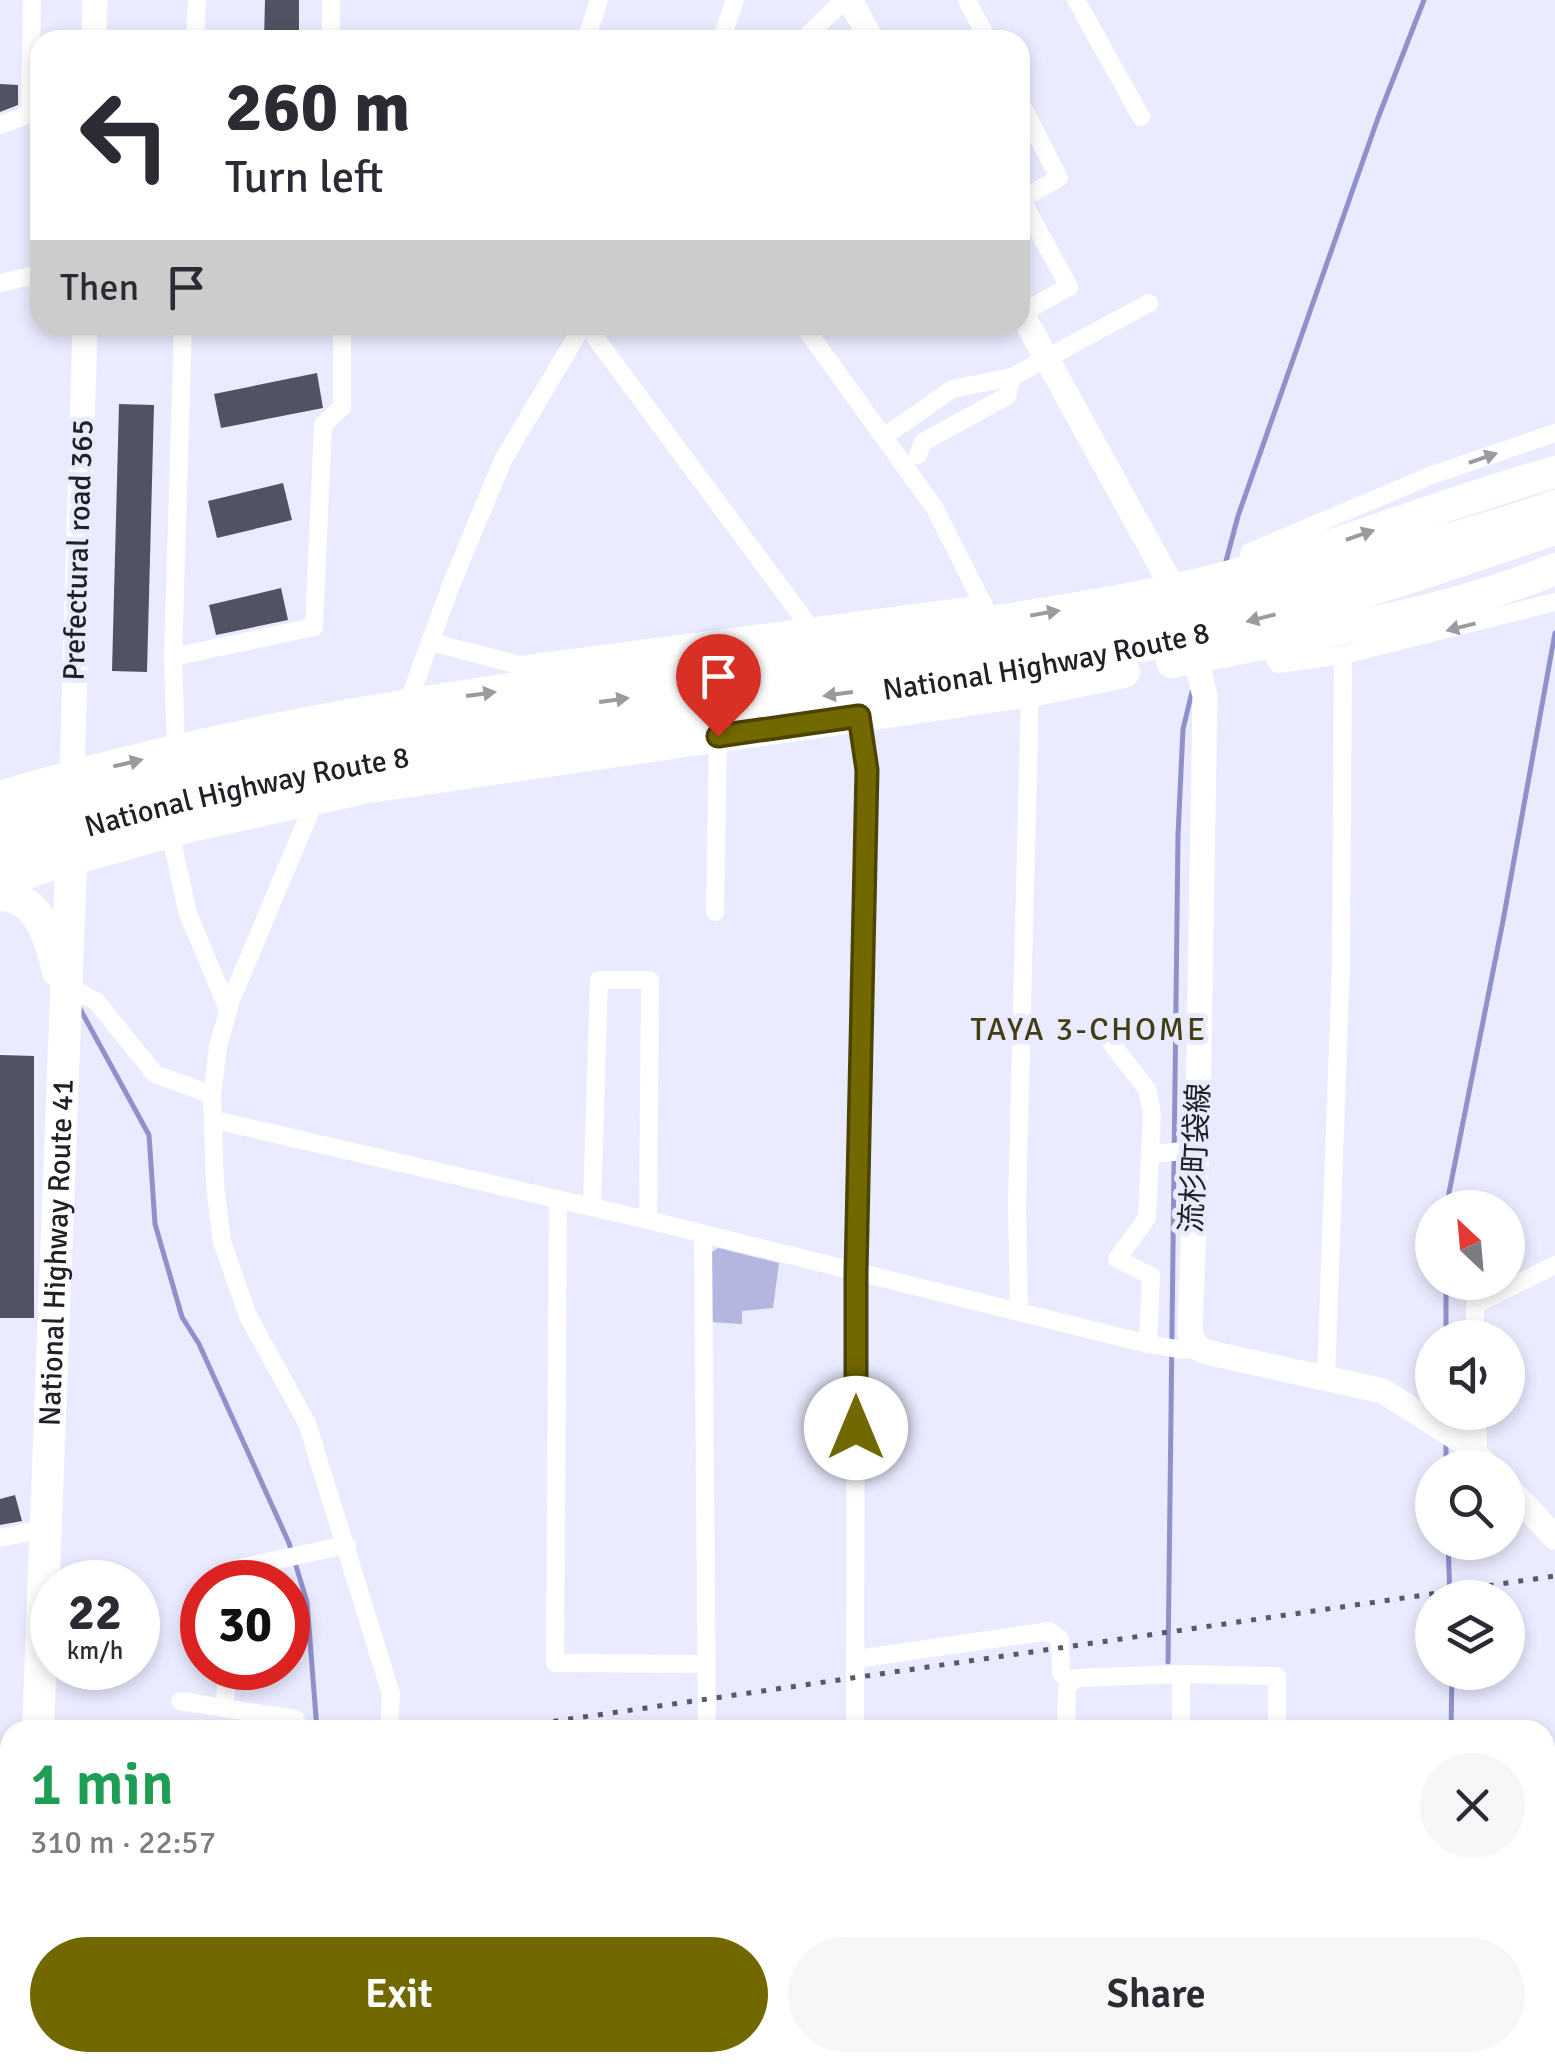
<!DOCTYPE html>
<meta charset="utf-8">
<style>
body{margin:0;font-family:Signika,"Noto Sans JP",sans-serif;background:#f7f7f7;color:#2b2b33;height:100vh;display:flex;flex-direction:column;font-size:38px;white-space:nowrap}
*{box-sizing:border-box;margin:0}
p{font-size:32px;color:#7c7c81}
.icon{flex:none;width:55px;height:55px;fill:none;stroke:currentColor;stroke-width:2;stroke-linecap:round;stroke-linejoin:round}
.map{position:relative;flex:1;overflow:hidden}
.sheet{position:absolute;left:0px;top:1720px;width:1555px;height:352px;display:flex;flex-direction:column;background:#fff;border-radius:30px 30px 0 0;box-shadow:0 5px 15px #0003}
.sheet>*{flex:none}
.top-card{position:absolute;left:30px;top:30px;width:1000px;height:305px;border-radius:30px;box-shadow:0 5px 15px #0003;background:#fff;color:#2b2b33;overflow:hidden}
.needle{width:65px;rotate:334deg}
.controls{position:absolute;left:1415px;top:1190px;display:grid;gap:20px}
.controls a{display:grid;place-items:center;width:110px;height:110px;border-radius:50%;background:#fff;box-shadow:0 5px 15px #0003;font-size:50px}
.speed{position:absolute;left:30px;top:1560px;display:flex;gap:20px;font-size:50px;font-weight:700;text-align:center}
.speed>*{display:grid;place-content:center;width:130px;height:130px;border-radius:50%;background:#fff;box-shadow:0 5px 15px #0003;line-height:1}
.speed small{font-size:25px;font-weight:400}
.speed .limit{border:15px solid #d22;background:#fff;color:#111}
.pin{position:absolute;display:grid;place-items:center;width:85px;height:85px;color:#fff;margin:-102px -42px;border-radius:50% 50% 50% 0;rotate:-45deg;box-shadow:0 0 10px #0007}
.pin .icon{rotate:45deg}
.me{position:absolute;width:110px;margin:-55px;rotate:0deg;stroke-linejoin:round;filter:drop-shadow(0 0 8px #0008)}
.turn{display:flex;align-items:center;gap:35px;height:210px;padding:0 30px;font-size:45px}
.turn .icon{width:130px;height:130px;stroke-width:2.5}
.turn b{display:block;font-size:70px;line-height:85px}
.then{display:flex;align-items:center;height:95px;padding:0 30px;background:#0003;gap:20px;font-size:38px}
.round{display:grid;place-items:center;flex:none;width:105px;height:105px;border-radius:52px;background:#f7f7f7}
.overview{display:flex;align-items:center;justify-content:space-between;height:170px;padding:0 30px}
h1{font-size:60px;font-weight:600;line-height:75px;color:#1e9e55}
.button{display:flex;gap:20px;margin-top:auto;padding:20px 30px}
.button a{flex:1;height:115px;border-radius:60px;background:#726800;color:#fff;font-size:40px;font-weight:600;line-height:115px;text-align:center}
.button a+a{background:#f7f7f7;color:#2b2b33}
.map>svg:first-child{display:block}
.green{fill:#b4b6df}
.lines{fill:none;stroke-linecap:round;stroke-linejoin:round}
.stream{stroke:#9091cb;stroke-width:5}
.building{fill:#515262}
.lane{stroke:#fff;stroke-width:9}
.street{stroke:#fff;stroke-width:18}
.secondary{stroke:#fff;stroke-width:25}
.highway{stroke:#fff;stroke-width:32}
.rail{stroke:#595a64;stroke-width:5;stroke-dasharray:5 10;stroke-linecap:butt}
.oneway{fill:#9b9b9e}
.route-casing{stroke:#4a4400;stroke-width:25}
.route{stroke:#726800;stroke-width:18}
.labels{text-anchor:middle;stroke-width:10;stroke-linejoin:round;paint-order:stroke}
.street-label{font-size:30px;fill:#202027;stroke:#eaebff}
.neighbourhood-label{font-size:32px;letter-spacing:2.5px;fill:#433f15;stroke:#eaebff}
</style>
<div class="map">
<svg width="1555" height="2071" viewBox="0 0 1555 2071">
<rect width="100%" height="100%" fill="#eaebff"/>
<path class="green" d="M718,1248L779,1263L773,1308L742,1311V1324L710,1322L707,1255Z"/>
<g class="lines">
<g class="stream">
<path d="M1225,565L1238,516L1378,118L1424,0"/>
<path d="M79,1007L149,1135L155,1224L182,1317L199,1344L289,1543L307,1602L317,1730"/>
<path d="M1446,1208L1503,921L1555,633"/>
<path d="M1446,1338V1282"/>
<path d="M1446,1468V1441"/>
<path d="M1448,1542L1450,1598"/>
<path d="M1168,1662L1178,835L1183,729L1192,692"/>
<path d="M1451,1730L1452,1672"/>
<path d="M1467,2062V2071"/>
<path d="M342,2071V2062"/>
</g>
</g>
<g class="building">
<path d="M265,0H299V40H264Z"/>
<path d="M0,84L18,85V105L0,112Z"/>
<path d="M317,373L323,408L221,428L214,394Z"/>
<path d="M119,404L154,405L147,672L112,671Z"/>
<path d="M283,483L292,520L217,538L208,501Z"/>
<path d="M281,588L288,620L216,635L209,605Z"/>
<path d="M0,1055L34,1056V1318H0Z"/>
<path d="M15,1495L22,1521L0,1525V1499Z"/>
</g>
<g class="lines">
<path class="lane" d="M1010,2062L1022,2071"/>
<g class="street">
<path d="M967,0L988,40"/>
<path d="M1076,0L1141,117"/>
<path d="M195,40L197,0"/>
<path d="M331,40V0"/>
<path d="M586,40L599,0"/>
<path d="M721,40L735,0"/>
<path d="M803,40L844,0"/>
<path d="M1020,102L1059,178L1020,200"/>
<path d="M30,114L32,0"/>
<path d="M0,125L40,110"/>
<path d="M1021,199L1069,287L1021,313"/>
<path d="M0,283L40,274"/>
<path d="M586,325L815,634"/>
<path d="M803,325L934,507L988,614"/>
<path d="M885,436L952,389L1012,377L1149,303"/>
<path d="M918,455L923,442L1007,396L1012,377"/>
<path d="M1244,572L1250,552L1432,475L1555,433"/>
<path d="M431,642L519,665L984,604"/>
<path d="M1266,645L1278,664L1343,655L1555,602"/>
<path d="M173,657L314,627L323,425L342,407V325"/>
<path d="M407,705L451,585L503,460L583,325"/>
<path d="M176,752L173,657L183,325"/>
<path d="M316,798L231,1000L218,1047L212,1095L215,1185L222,1242L248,1316L307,1423L391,1694L389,1730"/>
<path d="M170,832L188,914L228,1009"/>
<path d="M715,912L718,735"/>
<path d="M65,985L96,1001L155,1074L212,1095"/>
<path d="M1111,1043L1147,1089L1152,1113L1147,1218L1117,1259L1151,1276L1148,1344"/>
<path d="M215,1120L648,1220L1148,1344L1183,1350L1196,1347"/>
<path d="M1150,1154L1196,1150"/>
<path d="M558,1199L555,1663L707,1664"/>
<path d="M592,1207L599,980H650L648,1220"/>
<path d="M703,1236L707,1730"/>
<path d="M1019,1311L1017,1205L1030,691"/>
<path d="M1475,1338V1305L1555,1265"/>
<path d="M1326,1377L1341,963L1343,655"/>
<path d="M1477,1412L1478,1456"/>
<path d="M0,1538L48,1528"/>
<path d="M237,1582L239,1568L347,1545"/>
<path d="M857,1659L1049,1631L1060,1639L1061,1673L1071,1683"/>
<path d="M180,1701L296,1719"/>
<path d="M224,1708L228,1668"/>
<path d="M855,1730L856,1273L867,771L859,716"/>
<path d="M1066,1730L1067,1687L1076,1678L1181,1674L1277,1676V1730"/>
<path d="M1181,1730V1674"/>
<path d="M371,2062L372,2071"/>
<path d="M850,2062V2071"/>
<path d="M1532,2062L1536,2071"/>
</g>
<g class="secondary">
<path d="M850,0L872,40"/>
<path d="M94,40L95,0"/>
<path d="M1020,310L1174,590L1179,606"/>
<path d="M1192,644L1205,696L1198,1113L1190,1332L1196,1347L1206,1352L1383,1391L1466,1444L1489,1468"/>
<path d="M72,775L85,325"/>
<path d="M1508,1488L1555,1537"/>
<path d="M1545,1925L1555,1920"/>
<path d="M244,2071L266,2062"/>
</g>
<g class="highway">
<path d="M1172,662C1300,634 1432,620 1555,569"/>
<path d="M0,797C268,716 548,683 825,645C942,629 1058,614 1173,590C1304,562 1426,508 1555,472"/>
<path d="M0,828C333,717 685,698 1029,641C1166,618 1300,585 1433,544C1474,532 1515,521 1555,506"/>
<path id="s1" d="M0,854C335,741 691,726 1037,666C1140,648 1242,626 1342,598C1414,578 1484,552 1555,529"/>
<path d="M0,884L37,869L190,826L363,788L1030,691L1124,672"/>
<path d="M0,895C40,897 50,938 58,971"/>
<path id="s2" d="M38,1730L72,840"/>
<path d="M29,2071V2062"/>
</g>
<g class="rail">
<path d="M494,1730L1555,1576"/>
<path d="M0,1815L10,1813"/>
</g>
</g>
<defs><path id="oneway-solid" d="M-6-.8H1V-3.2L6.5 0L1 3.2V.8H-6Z" transform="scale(2.5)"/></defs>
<g class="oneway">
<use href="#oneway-solid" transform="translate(1483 458) rotate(-19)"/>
<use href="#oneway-solid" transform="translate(1360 535) rotate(-19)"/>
<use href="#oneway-solid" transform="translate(1045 613) rotate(-10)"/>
<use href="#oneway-solid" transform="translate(1261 618) rotate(166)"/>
<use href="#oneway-solid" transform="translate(1461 627) rotate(166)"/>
<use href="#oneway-solid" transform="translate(481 694) rotate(-8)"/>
<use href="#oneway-solid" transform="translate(838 694) rotate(172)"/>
<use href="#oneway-solid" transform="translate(614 700) rotate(-8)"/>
<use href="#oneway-solid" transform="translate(128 763) rotate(-13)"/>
</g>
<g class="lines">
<defs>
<path id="route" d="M718,736L859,716L867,770L856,1273V1428"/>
</defs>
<use href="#route" class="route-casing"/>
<use href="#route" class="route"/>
</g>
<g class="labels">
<g class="street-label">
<text transform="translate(78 550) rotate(-88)" y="10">Prefectural road 365</text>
<text dy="10" stroke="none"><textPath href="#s1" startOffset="1065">National Highway Route 8</textPath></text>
<text dy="10" stroke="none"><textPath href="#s1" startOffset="255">National Highway Route 8</textPath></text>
<text transform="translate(1195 1158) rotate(-87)" y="10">流杉町袋線</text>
<text dy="10" stroke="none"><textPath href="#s2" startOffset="478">National Highway Route 41</textPath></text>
</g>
<g class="neighbourhood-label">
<text x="1089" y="1040">TAYA 3-CHOME</text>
</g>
</g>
</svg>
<div class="controls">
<a><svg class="needle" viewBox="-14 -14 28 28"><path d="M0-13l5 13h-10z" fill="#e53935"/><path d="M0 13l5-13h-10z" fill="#7c7c81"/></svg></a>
<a><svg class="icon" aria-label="sound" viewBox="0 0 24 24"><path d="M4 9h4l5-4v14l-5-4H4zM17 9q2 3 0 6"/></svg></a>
<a><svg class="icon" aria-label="search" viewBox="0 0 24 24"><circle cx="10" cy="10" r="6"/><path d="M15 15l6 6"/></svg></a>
<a><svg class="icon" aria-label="layers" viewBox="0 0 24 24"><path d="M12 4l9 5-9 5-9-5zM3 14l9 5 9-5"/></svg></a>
</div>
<div class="speed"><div>22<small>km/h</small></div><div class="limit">30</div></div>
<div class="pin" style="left:718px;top:736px;background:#d93025"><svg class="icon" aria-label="arrive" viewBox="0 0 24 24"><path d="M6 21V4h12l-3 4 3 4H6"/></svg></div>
<svg class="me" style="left:856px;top:1428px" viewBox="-20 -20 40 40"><circle r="19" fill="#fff"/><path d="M0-13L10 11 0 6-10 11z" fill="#726800"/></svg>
<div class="top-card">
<div class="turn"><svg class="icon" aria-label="left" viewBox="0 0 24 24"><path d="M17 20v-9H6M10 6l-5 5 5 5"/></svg><div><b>260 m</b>Turn left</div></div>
<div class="then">Then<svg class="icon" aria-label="arrive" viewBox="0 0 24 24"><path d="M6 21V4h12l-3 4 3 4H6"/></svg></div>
</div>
<section class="sheet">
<div class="overview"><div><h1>1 min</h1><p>310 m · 22:57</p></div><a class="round"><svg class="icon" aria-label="close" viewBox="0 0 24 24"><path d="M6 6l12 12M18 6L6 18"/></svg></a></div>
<div class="button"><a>Exit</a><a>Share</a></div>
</section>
</div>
